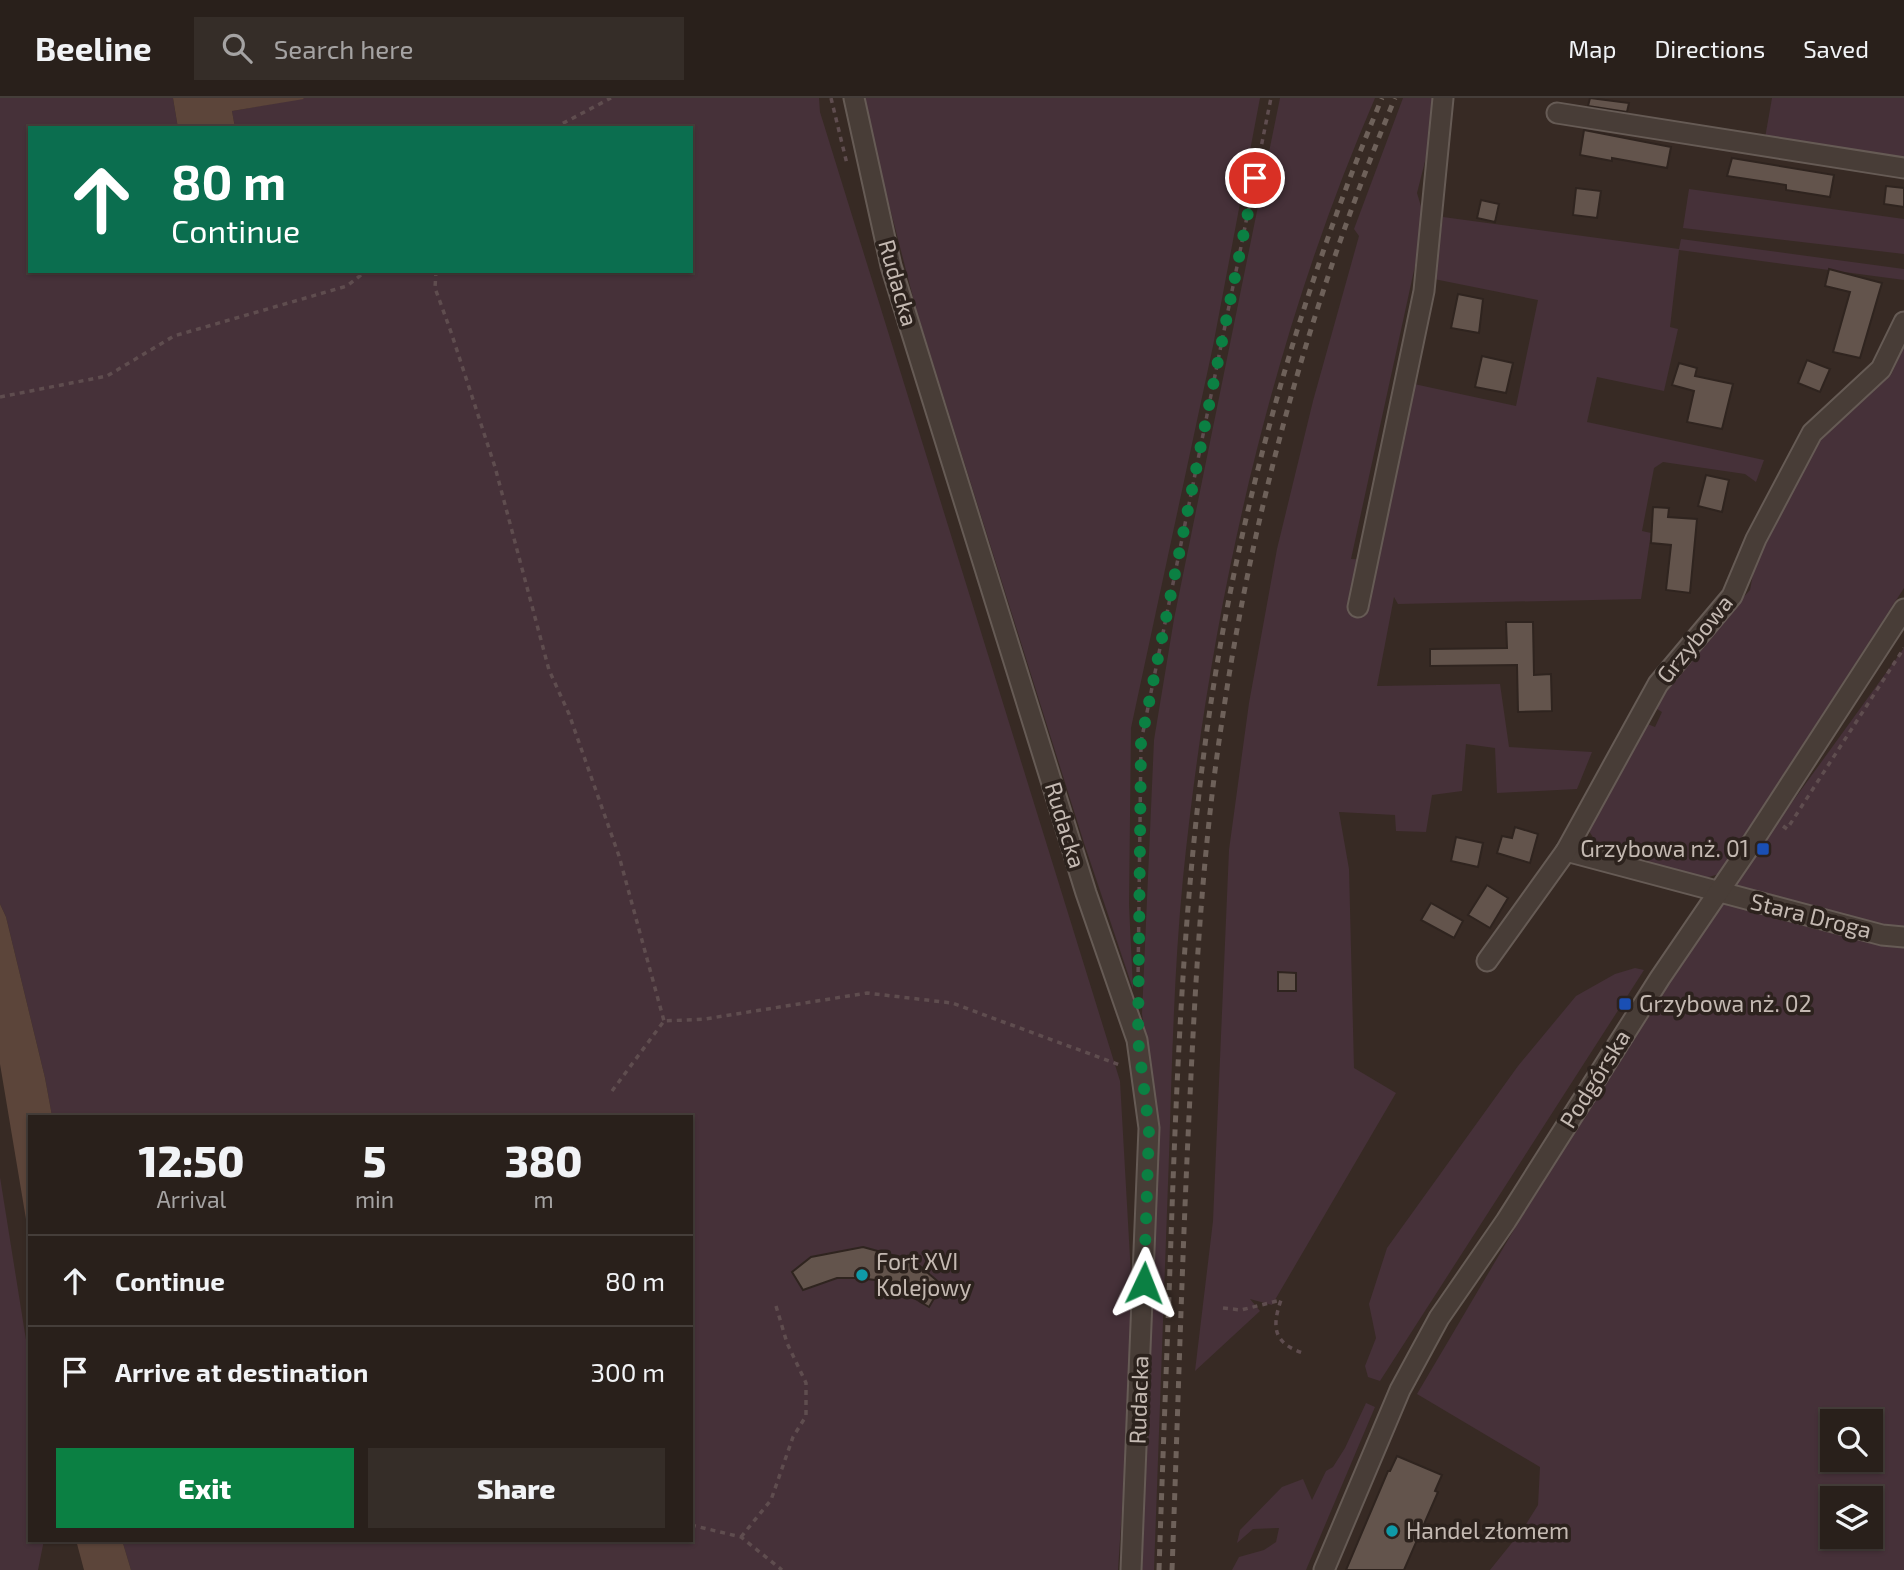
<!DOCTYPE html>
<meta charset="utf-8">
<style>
body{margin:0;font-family:"Exo 2",sans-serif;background:#352d28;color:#f1f3f6;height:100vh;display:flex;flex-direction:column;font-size:26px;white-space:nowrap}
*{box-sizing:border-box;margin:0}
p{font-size:23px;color:#a5a3a3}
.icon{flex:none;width:38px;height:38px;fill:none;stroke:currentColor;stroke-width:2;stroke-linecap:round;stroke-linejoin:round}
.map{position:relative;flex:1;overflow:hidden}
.side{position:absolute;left:28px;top:1017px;width:665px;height:427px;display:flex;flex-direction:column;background:#29201b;border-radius:0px;box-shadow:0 2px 5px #0004,0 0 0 2px #453e3a}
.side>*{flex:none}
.banner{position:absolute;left:28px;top:28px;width:665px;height:147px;border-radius:0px;box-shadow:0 2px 5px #0004,0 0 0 2px #453e3a;background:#0b6e4f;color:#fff;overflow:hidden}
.controls{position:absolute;left:1820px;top:1311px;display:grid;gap:14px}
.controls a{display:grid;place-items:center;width:63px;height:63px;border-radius:0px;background:#29201b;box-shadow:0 2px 5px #0004,0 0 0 2px #453e3a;font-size:35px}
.pin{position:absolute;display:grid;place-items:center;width:60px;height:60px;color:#fff;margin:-30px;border:4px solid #fff;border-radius:50%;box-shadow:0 2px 7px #0007}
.me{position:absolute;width:77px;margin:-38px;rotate:2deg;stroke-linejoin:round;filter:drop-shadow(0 0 5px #0008)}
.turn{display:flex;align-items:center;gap:24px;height:147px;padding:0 28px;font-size:32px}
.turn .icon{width:91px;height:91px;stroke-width:2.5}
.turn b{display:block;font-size:49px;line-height:60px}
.eta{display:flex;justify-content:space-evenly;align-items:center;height:119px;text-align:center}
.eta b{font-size:42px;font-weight:800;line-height:49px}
.cta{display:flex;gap:14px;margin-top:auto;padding:14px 28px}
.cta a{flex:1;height:80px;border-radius:0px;background:#0b8043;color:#fff;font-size:28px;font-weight:800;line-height:80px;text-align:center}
.cta a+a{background:#352d28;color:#f1f3f6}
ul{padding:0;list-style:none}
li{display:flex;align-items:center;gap:21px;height:91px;padding:0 28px;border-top:2px solid #453e3a}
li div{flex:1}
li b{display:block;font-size:26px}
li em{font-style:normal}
header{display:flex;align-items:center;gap:42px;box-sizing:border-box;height:98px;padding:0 35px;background:#29201b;border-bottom:2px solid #453e3a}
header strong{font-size:33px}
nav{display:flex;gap:38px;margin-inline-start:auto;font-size:24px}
.search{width:490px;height:63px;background:#352d28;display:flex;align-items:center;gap:18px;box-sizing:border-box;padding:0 24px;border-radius:0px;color:#a5a3a3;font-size:26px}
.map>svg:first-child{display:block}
.green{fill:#463139;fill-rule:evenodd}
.water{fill:#5c453a}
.building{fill:#63544c;stroke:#2f241f;stroke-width:2}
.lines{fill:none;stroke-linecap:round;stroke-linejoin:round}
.minor-casing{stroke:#665b55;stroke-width:23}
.path{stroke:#5f4d4f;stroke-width:3.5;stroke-dasharray:5 5;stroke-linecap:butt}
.minor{stroke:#483d37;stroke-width:19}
.rail{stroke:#6e615a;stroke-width:5;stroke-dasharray:7 7;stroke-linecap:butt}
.route{stroke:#0b8043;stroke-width:12;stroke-dasharray:0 21.6}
.transit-dot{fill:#1a4fb4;stroke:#2c221d;stroke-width:2.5}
.culture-dot{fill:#0f9aa8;stroke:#2c221d;stroke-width:2.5}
.labels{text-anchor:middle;stroke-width:7;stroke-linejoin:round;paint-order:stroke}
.street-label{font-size:23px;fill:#c4b9b2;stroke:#2c221d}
.poi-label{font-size:23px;fill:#c4b9b2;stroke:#2c221d;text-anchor:start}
</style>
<header>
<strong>Beeline</strong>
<div class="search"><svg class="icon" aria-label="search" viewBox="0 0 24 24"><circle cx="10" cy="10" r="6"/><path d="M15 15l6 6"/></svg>Search here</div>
<nav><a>Map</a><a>Directions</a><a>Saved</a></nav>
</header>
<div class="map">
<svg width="1904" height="1472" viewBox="0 0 1904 1472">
<rect width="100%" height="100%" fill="#372a24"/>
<g class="green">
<path d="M0,0H173L178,30H30V173H691V30H235L232,13L304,0H819L820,14L1120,983L1134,1230L1118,1472H131L122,1442H691V1018H52L45,980L6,819L0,806Z"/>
<path d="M865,0H1260L1213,248L1131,630L1129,807L1133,891L1084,745L916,211L869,29Z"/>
<path d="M1280,0H1375C1269,245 1210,514 1183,780C1174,872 1172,965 1169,1058C1164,1196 1159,1334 1154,1472H1142L1159,1035L1142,916L1154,642L1174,521Z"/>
<path d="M1403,0H1438L1435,24L1417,95L1425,122L1351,461L1374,462L1414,286L1516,308L1538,202L1434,181L1443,119L1679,151L1681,141L1904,171V182L1679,152L1670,229L1678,231L1664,293L1597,279L1587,324L1764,362L1756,384L1745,376L1663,364L1654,370L1642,433L1651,435L1641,501L1398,506L1394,499L1377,588L1500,586L1509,649L1592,654L1577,691L1497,695L1495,650L1466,646L1462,693L1432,697L1426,734L1396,733L1395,717L1339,714L1349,771L1354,970L1396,995L1272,1207L1250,1201L1260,1213L1195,1273L1213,1123L1229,752L1249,605L1277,451L1313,303L1359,138L1354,131Z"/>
<path d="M1772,0H1904V64L1765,40Z"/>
<path d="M1689,91L1904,121V156L1683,130Z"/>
<path d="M1904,249V490L1719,776L1702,781L1601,752L1589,733L1617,673L1645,625L1655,629L1662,614L1652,608L1705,541L1750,492L1756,460L1814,346L1891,277Z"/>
<path d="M1904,550V1472H1490L1523,1431L1538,1407L1540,1369L1417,1296L1515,1130L1706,823ZM1832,1323H1871V1362H1832ZM1832,1400H1871V1438H1832Z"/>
<path d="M1635,870L1644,872L1380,1283L1368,1279L1365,1268L1376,1240L1369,1206L1387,1150L1518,968L1576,898L1615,876Z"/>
<path d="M0,1079L30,1267V1442H44L38,1472H0Z"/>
<path d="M1366,1305L1375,1309L1306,1472H1232L1239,1459L1264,1452L1276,1444L1279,1430L1253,1431L1237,1445L1240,1432L1282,1389L1303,1381L1312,1402L1326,1373L1333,1369L1345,1350Z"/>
</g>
<g class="water">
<path d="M173,0H303L304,1L232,13L235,30H178Z"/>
<path d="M0,806L6,819L45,980L52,1018H30V1145L0,966Z"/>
<path d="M76,1442H122L131,1472H84Z"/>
</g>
<g class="building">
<path d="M1590,0L1629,5L1627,14L1588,8Z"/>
<path d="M1584,32L1671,49L1667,70L1612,60V63L1580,57Z"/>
<path d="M1732,60L1834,77L1830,99L1786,92V87L1727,78Z"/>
<path d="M1886,88L1904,90V109L1884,106Z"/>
<path d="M1576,90L1601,93L1597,120L1573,117Z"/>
<path d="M1481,102L1499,106L1495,124L1477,120Z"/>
<path d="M1829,171L1882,185L1860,260L1833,254L1850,194L1825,188Z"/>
<path d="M1458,196L1483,201L1479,235L1451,230Z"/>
<path d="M1482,258L1513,265L1506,295L1475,289Z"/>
<path d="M1807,262L1830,271L1820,294L1798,285Z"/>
<path d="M1679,265L1697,270L1695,278L1733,286L1722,331L1687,324L1694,293L1672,287Z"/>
<path d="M1706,377L1729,382L1722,414L1698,408Z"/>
<path d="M1653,409L1669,410L1668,419L1697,421L1690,495L1666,492L1671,447L1651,445Z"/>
<path d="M1506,524H1533L1534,577L1551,576L1552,613L1518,614L1517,567L1430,568V551L1507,550Z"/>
<path d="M1515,729L1538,736L1530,765L1497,755L1502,738L1512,740Z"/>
<path d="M1456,739L1483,745L1478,769L1451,763Z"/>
<path d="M1487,787L1508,800L1490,830L1468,817Z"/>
<path d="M1431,805L1463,823L1454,840L1421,822Z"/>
<path d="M1278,874L1296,875V893H1278Z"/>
<path d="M863,1149L914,1163L942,1187L929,1209L885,1183L857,1180H837L803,1192L792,1174L811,1159Z"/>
<path d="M1397,1358L1442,1377L1435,1393L1438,1394L1404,1472H1346L1388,1373H1390Z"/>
</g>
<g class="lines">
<defs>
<g id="minor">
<path d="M854,0L891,168L1086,795L1137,942L1149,1030L1131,1472"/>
<path d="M1557,15L1904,70"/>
<path d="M1358,509L1424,193L1443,0"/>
<path d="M1566,753L1882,837L1904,839"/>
<path d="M1487,863L1566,753L1658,586L1732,498L1756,441L1812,335L1881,271L1904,224"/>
<path d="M1324,1472L1400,1292L1439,1220L1506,1123L1660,880L1752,745L1904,511"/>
</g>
</defs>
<use href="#minor" class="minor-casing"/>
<g class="path">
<path d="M831,0L847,66"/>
<path d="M554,30L611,0"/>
<path d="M436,173L435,190L451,234L495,369L549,572L569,616L619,758L664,923"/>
<path d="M0,299L107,278L174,238L347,188L366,173"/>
<path d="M1783,728L1787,731L1904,550"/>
<path d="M1138,884L1141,644L1271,0"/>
<path d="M612,993L664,923L705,921L867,895L952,905L1120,967"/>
<path d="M1223,1210L1241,1212L1281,1202C1271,1231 1274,1246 1306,1256"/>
<path d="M691,1427L741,1439L782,1472"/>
<path d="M741,1439L771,1402L793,1339L806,1318V1285L787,1245L776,1208"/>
</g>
<use href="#minor" class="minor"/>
<g class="rail">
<path d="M1159,1472C1163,1352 1168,1231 1172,1111C1177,975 1183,839 1198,705C1224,463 1288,224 1382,0"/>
<path d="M1172,1472C1178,1314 1182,1156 1190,998C1196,872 1203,747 1222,623C1253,409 1312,199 1395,0"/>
</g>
</g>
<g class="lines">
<path class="route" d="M1144,1185L1149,1031L1138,942L1141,644L1255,80"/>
</g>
<g class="transit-dot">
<rect x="1756" y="744" width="14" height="14" rx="3.5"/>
<rect x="1618" y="899" width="14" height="14" rx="3.5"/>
</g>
<g class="culture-dot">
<circle cx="862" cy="1177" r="7"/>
<circle cx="1392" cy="1433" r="7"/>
</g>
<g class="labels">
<g class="street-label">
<text transform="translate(898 185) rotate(74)" y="8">Rudacka</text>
<text transform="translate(1695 541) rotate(-51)" y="8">Grzybowa</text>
<text transform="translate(1065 727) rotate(73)" y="8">Rudacka</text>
<text transform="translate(1811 818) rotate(14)" y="8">Stara Droga</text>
<text transform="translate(1595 981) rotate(-58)" y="8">Podgórska</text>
<text transform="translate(1139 1302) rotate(-88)" y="8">Rudacka</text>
</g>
<g class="poi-label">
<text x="1749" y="759" text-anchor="end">Grzybowa nż. 01</text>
<text x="1639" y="914">Grzybowa nż. 02</text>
<text x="876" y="1172">Fort XVI<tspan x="876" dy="26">Kolejowy</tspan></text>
<text x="1406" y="1441">Handel złomem</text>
</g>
</g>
</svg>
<div class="controls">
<a><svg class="icon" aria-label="search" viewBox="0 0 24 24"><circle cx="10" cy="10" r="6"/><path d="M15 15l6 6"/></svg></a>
<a><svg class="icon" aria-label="layers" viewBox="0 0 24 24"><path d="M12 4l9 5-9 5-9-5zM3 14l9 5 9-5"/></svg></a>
</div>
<div class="pin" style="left:1255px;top:80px;background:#d93025"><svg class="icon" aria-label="arrive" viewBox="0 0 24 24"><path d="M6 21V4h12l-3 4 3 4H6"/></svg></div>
<svg class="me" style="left:1144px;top:1185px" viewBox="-20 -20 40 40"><path d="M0-17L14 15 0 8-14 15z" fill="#0b8043" stroke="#fff" stroke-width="4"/></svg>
<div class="banner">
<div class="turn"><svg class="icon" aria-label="ahead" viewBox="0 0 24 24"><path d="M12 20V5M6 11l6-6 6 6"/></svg><div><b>80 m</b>Continue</div></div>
</div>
<section class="side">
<div class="eta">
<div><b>12:50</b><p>Arrival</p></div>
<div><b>5</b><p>min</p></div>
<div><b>380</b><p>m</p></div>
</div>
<ul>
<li><svg class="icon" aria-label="ahead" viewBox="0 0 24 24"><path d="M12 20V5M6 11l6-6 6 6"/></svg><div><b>Continue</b></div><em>80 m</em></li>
<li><svg class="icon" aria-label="arrive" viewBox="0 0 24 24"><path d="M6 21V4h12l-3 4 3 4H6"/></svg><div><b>Arrive at destination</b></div><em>300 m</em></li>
</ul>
<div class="cta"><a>Exit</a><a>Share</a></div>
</section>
</div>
